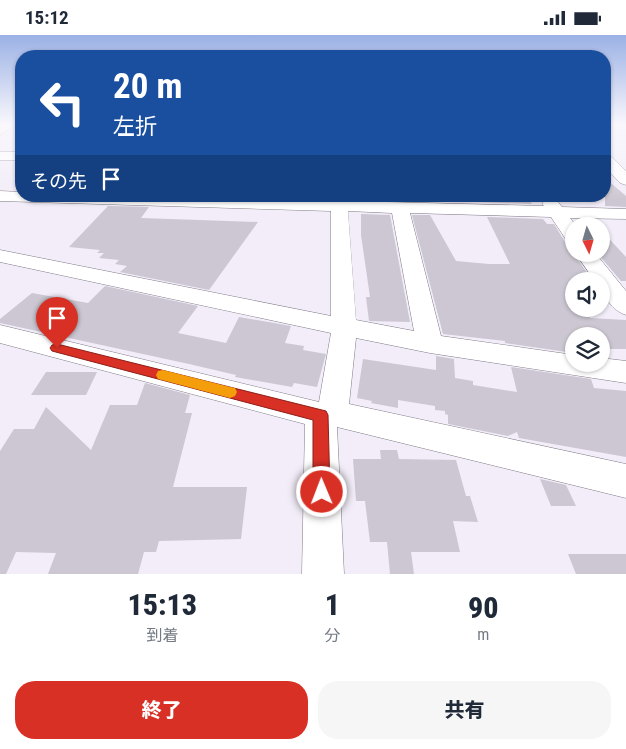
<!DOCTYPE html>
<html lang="ja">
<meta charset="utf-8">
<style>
body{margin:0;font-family:"Roboto Condensed","Noto Sans JP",sans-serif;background:#f6f6f7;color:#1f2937;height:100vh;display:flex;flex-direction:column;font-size:19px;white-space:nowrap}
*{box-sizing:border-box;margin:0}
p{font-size:16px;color:#747a83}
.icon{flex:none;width:28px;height:28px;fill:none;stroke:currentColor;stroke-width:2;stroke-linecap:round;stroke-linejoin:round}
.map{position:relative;height:539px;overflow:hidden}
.drawer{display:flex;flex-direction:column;background:#fff;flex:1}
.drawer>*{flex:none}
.top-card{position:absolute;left:15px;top:15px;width:596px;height:152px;border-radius:20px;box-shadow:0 1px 4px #0004;background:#1a4fa0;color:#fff;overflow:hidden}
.needle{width:32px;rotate:175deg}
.controls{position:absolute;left:565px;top:182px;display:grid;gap:10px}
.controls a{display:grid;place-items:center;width:45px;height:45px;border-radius:50%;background:#fff;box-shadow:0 1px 4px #0004;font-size:25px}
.pin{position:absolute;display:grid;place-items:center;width:42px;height:42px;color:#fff;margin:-51px -21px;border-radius:50% 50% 50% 0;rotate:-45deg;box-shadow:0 0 5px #0007}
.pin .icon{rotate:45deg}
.me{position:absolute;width:55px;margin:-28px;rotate:359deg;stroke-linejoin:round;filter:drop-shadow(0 0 4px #0008)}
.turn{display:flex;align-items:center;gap:18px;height:105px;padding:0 15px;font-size:22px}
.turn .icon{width:65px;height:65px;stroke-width:2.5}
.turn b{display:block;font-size:35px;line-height:42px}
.then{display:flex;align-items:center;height:48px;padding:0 15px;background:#0003;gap:10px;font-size:19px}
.eta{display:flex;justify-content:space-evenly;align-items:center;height:85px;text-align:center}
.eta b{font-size:30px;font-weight:800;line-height:35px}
.cta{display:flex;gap:10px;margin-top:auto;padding:10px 15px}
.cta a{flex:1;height:58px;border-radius:20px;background:#d93025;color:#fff;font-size:20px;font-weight:800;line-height:58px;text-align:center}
.cta a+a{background:#f6f6f7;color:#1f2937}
.status{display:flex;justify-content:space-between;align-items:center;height:35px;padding:0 25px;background:#fff;direction:ltr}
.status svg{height:14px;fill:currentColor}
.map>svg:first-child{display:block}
.building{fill:#ccc7d2}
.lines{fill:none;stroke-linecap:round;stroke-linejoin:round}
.minor-casing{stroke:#7f7a85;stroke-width:1}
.minor{fill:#fff;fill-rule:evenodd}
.route{fill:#d93025;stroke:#8d1f18}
.slow{fill:#f59e0b}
</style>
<div class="status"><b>15:12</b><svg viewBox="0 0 49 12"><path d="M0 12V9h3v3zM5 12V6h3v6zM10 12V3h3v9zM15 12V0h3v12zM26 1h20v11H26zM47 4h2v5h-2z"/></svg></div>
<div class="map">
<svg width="626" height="539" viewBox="0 0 626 539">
<rect width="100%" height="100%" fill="#f2edf8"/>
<g class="building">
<path d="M605,143L626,161V172L605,171Z"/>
<path d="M361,161H418L421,166L361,164Z"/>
<path d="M477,161H526L532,169L480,167Z"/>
<path d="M108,171L149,172L141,183L258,187L209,255L120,237L127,231L115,229L119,225L99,223L104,218H97L100,215L69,212Z"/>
<path d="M361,179L390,180L410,287L369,286L366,262H370L361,200Z"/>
<path d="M412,180H430L456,226L489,229H510L487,182L543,184L547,189H554L565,207L574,210V219L593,246H569L574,255V274H585L590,283L626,285V314H601V301H574V318L505,308V306L443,299Z"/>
<path d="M601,195L626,222V246H621L598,219H601Z"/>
<path d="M105,251L198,271L178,298L226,308L239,282L291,291L285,308L304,311L303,315L326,319L317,352L294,348L292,352L235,342L236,340L189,329L0,288V284L32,258L88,268Z"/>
<path d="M436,321L454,324L455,343L473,346V350L517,357L511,332L591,344L594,353L626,356V422L519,403L517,397L508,401L448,389V380L445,379V376L435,375V371L398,365V373L371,368L372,366L357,363L363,324L436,335Z"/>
<path d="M46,337H97L86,360H31Z"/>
<path d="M145,348L190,360L185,378H192L173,452H247L241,504L159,506L156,517H144L138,539H48L56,518L16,517L6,539H0V416L14,394H34L46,372L91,415L110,370H137Z"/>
<path d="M380,415H397L399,424L456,425L466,461H470L478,487L453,486L460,517H411L414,539H390L387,507H370L365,466H356L353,424H381Z"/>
<path d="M540,444L566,450L576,471H551Z"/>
<path d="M568,519H626V539H576Z"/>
</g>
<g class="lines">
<defs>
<g id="minor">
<path d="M2,89H17L0,100V91Z"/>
<rect x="0" y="117" width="21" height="8"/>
<path d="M605,119L610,120L626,136V150L620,148L605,132Z"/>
<path d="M0,156L21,157V161H187L331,165V161H347L348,166L544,171L542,169L545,165C554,163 557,165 562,172L626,174V184L570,183L576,191H574V208L567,206L551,182L410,178L441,301L574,320V329H601V323L626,326V348L430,318L356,303L349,369L626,429V463L337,392L344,539H302L305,389L0,308V290L319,367L331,298L0,227V215L331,281V176L0,166ZM348,176L392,178L414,296L356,285Z"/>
<path d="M576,219H596L626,256V280C613,276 601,260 601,246H595Z"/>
</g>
</defs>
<use href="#minor" class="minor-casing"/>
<use href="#minor" class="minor"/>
</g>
<linearGradient id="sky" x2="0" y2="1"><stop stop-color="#9bb1e5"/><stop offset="0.54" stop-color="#f9f7fc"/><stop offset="1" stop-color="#f9f7fc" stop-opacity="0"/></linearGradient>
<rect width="626" height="165" fill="url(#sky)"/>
<path class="route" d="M57,309L326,376L328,380L330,457L328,463L322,465L316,463L313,457V385L52,316L50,313L52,310Z"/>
<path class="slow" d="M163,335L230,352L235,353L237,357L235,361L230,363L158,344L156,340L158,336Z"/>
</svg>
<div class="controls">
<a><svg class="needle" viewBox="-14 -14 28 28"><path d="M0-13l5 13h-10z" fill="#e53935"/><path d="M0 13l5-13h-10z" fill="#747a83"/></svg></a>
<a><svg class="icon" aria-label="sound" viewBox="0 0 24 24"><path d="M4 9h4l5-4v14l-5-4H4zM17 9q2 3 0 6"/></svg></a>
<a><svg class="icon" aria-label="layers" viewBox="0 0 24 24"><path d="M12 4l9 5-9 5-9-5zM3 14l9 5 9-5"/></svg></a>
</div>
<div class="pin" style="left:57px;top:313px;background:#d93025"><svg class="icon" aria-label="arrive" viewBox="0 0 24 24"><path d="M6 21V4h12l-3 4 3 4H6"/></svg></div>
<svg class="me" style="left:322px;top:457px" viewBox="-20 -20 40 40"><circle r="17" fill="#d93025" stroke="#fff" stroke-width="3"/><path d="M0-11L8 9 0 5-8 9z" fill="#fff"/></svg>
<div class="top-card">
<div class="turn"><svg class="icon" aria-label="left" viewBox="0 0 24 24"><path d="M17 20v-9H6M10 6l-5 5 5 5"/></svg><div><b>20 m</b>左折</div></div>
<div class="then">その先<svg class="icon" aria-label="arrive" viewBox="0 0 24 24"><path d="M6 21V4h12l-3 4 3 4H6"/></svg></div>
</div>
</div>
<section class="drawer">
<div class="eta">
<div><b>15:13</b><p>到着</p></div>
<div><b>1</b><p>分</p></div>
<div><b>90</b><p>m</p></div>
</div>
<div class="cta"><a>終了</a><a>共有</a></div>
</section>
